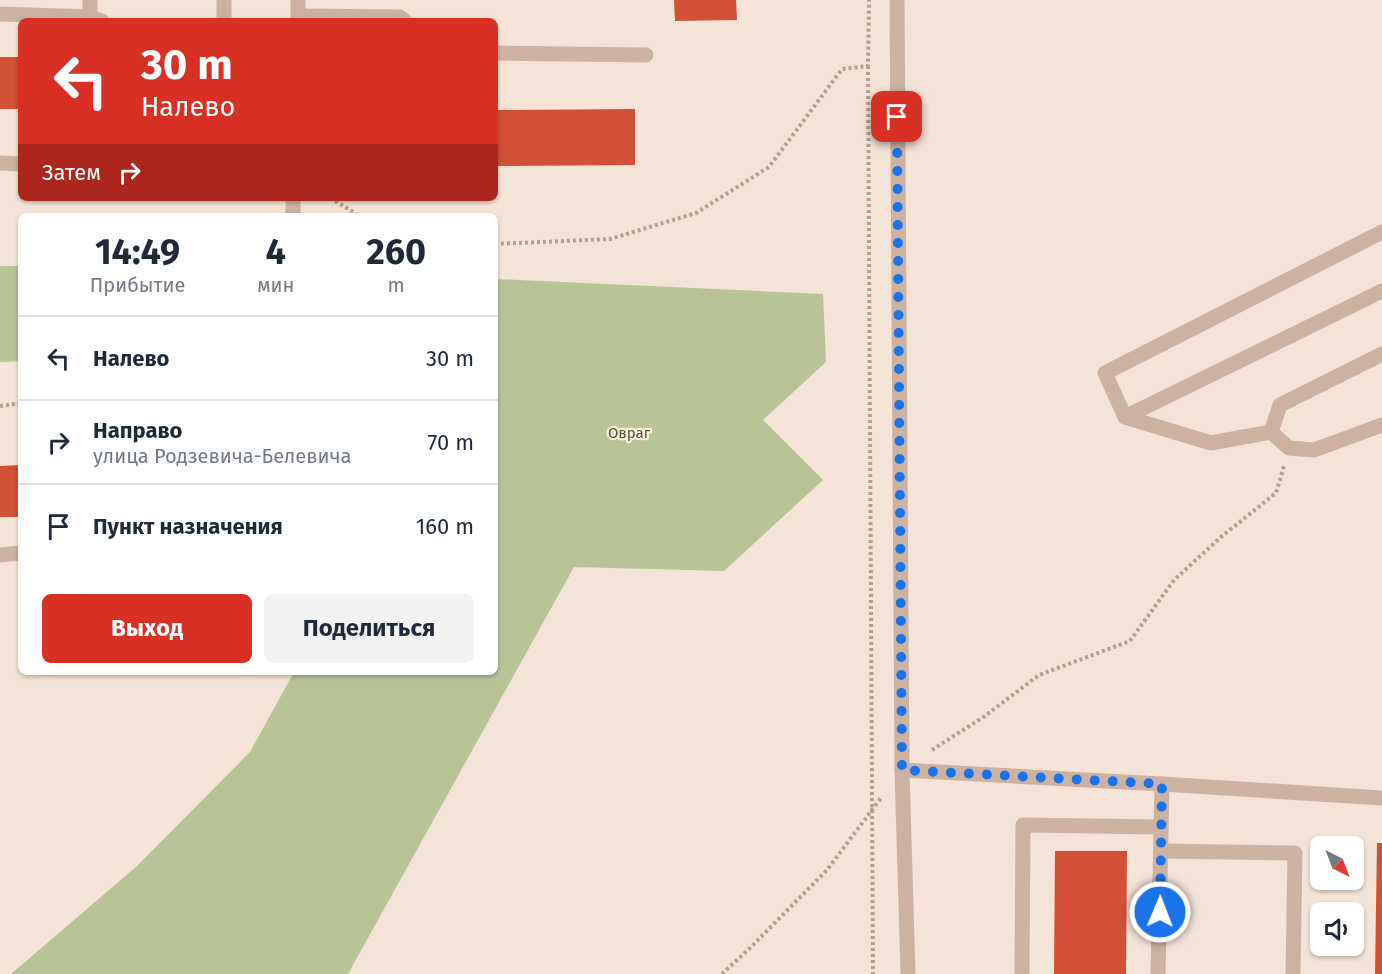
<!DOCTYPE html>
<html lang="ru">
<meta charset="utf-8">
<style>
body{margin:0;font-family:"Fira Sans",sans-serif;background:#f2f2f3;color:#1f2937;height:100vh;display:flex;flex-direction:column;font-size:22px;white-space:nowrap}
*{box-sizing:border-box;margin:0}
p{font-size:20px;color:#747a83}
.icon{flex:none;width:33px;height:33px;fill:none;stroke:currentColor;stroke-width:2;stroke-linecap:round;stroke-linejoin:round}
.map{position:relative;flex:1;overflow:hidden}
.sheet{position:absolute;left:18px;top:213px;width:480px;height:462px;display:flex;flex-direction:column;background:#fff;border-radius:9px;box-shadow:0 2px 4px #0004}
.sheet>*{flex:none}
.hud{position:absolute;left:18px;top:18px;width:480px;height:183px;border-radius:9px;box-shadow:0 2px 4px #0004;background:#d93025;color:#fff;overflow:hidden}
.needle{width:39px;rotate:138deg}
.controls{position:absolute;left:1310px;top:836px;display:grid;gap:12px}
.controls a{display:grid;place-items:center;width:54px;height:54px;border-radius:9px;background:#fff;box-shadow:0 2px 4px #0004;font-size:30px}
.pin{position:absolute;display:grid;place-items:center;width:51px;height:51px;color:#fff;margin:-26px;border-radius:12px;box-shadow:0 3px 9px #0006}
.me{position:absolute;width:66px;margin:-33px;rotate:1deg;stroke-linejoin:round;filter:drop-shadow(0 0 4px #0008)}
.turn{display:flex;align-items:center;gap:21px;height:126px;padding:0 24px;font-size:27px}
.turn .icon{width:78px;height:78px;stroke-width:2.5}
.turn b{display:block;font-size:42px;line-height:51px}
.then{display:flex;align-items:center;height:57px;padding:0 24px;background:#0003;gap:12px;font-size:22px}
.eta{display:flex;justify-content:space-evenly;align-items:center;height:102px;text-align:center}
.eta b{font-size:36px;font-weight:700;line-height:42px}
.primary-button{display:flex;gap:12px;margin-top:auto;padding:12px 24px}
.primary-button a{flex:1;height:69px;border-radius:9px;background:#d93025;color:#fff;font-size:24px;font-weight:700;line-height:69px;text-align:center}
.primary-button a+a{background:#f2f2f3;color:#1f2937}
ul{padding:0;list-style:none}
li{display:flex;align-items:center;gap:18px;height:84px;padding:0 24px;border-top:2px solid #e0e1e3}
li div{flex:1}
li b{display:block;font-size:22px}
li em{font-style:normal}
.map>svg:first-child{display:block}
.green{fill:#b8c496}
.building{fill:#d25037}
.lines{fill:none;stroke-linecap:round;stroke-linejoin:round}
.path{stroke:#b89c8c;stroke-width:4;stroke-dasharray:3 3;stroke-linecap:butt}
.minor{stroke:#cdb2a2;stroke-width:15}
.route{stroke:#1a73e8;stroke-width:10;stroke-dasharray:0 18}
.labels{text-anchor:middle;stroke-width:4.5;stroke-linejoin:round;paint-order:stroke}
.park-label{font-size:15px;fill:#495727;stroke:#fbefe4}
</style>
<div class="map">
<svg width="1382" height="974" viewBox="0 0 1382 974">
<rect width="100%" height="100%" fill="#f4e4d7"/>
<g class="green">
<path d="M0,266H21V361L0,362Z"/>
<path d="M495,279L823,294L826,362L763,420L823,480L724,571L574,567L348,974H11L137,866L250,752L294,672H495Z"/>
</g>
<g class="building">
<path d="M674,0H736L737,20L675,21Z"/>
<rect x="0" y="57" width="21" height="52"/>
<path d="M635,109V165L495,166V110Z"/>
<path d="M21,465V517H0V466Z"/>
<path d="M1377,843H1382V974H1375Z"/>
<path d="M1055,851H1127L1126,974H1054Z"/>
</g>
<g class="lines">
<g class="path">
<path d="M868,66L873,974"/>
<path d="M330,198L360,216"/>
<path d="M495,244L610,239L696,213L769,167L842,69L868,66L869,0"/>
<path d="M0,406L21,403"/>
<path d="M932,750L985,716L1039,675L1130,641L1174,580L1221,537L1276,493L1284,466"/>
<path d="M722,974L750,948L827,870L881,798"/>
</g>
<g class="minor">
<path d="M90,0V17L102,21"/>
<path d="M224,0V21"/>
<path d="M298,0V21"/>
<path d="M897,0L902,770L908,974"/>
<path d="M0,14L90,17"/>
<path d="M298,16L400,17L405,21"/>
<path d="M495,53L646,55"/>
<path d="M0,163L21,164"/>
<path d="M293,198V216"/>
<path d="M1382,232L1105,373L1125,417L1211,443L1271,432L1289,448L1314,450L1382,425"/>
<path d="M1125,417L1382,291"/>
<path d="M1271,432L1280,405L1382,354"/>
<path d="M0,555L21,553"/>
<path d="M902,770L1162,784L1158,974"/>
<path d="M1162,784L1382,798"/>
<path d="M1161,851L1295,853L1293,974"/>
<path d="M1022,974L1023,825L1161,827"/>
</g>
</g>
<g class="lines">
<path class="route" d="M897,117L902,770L1162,784L1160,912"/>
</g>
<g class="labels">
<g class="park-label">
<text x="629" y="438">Овраг</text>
</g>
</g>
</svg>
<div class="controls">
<a><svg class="needle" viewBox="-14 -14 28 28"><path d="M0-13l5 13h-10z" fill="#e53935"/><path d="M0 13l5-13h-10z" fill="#747a83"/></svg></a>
<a><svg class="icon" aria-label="sound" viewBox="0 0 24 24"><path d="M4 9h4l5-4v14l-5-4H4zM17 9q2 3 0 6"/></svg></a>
</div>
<div class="pin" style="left:897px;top:117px;background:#d93025"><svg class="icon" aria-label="arrive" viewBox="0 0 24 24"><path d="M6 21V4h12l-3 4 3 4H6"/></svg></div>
<svg class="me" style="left:1160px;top:912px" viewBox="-20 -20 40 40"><circle r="17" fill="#1a73e8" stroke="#fff" stroke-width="3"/><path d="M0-11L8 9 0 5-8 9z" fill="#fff"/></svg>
<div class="hud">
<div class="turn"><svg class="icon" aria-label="left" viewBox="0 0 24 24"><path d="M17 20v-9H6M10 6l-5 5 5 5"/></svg><div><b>30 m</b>Налево</div></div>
<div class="then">Затем<svg class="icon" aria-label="right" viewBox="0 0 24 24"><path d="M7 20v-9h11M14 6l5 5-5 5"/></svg></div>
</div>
<section class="sheet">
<div class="eta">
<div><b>14:49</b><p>Прибытие</p></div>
<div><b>4</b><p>мин</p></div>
<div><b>260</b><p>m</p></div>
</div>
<ul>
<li><svg class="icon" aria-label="left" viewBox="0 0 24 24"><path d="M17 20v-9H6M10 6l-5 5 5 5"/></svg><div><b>Налево</b></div><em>30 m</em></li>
<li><svg class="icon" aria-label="right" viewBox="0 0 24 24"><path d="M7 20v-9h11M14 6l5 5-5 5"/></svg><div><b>Направо</b><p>улица Родзевича-Белевича</p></div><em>70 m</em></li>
<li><svg class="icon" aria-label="arrive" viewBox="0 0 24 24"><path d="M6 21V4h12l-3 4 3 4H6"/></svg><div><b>Пункт назначения</b></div><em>160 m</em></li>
</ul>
<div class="primary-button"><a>Выход</a><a>Поделиться</a></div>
</section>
</div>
